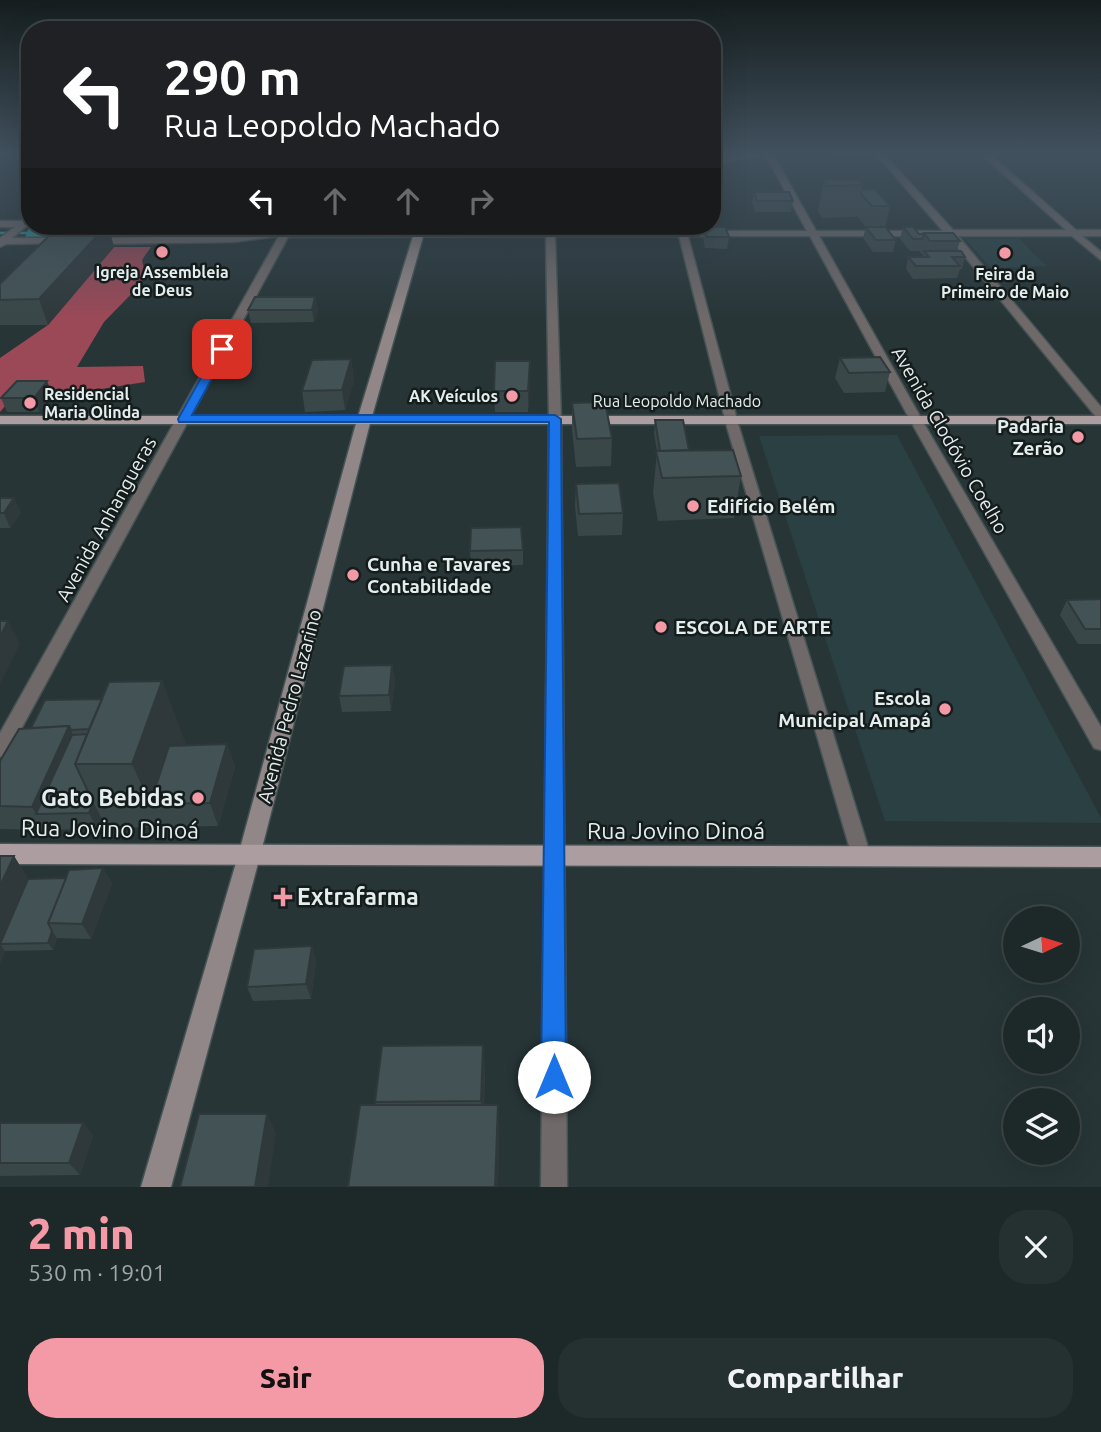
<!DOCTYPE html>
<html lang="pt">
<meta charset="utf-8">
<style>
body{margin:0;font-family:Ubuntu,sans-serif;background:#253031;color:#f1f3f6;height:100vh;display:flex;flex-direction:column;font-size:26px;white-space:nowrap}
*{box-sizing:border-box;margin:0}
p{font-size:23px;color:#a0a6a8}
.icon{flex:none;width:38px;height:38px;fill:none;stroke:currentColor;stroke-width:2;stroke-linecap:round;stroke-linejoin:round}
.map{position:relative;height:1187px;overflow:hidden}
.side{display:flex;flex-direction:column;background:#1d2829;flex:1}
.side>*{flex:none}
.hud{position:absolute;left:21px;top:21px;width:700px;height:214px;border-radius:28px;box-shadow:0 7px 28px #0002,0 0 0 2px #3b4446;background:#202124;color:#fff;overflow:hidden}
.needle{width:46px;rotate:86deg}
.tools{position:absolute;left:1003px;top:906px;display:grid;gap:14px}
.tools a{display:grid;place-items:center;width:77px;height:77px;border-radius:50%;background:#1d2829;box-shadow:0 7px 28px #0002,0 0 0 2px #3b4446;font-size:35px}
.pin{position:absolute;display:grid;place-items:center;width:60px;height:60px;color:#fff;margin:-30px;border-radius:14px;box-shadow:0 4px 10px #0006}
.me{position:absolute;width:77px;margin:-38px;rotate:0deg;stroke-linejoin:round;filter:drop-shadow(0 0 5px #0008)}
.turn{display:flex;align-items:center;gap:24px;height:147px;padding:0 28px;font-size:32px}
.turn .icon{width:91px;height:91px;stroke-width:2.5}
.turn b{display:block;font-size:49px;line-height:60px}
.lanes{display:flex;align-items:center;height:66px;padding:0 28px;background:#0003;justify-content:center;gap:35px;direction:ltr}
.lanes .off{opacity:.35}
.round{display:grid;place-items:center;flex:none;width:74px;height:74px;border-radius:28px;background:#253031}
.summary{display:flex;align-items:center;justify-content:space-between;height:119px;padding:0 28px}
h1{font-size:42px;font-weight:800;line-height:52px;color:#f49aa6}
.primary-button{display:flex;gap:14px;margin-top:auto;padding:14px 28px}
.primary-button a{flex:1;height:80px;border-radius:28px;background:#f49aa6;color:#111;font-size:28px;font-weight:800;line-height:80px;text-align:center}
.primary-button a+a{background:#253031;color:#f1f3f6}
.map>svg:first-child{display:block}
.built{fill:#2a4043}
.forest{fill:#9b4957}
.water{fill:#308f9a}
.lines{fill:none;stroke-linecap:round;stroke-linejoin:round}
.stream{stroke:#308f9a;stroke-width:2.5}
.street-casing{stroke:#455354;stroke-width:3}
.secondary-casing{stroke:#455354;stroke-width:3}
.primary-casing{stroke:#455354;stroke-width:3}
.street{fill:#70696a;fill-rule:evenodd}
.secondary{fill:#928788;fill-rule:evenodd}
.primary{fill:#ac9ea0;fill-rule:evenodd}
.wall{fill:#3a4748}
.shaded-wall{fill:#2f393b}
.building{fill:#435254;stroke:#2f393b;stroke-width:2}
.route{fill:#1a73e8;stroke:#114b97;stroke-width:2}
.poi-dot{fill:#f49aa6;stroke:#151c1c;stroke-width:2.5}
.labels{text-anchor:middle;stroke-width:5;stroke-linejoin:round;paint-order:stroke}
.far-poi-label{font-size:16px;font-weight:bold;fill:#e5eeef;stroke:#151c1c}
.far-street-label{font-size:16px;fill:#e5eeef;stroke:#151c1c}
.poi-label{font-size:19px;font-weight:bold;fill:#e5eeef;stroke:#151c1c;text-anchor:start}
.street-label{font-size:19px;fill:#e5eeef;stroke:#151c1c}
.near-poi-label{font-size:23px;font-weight:bold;fill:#e5eeef;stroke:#151c1c;text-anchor:end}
.near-street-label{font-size:23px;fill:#e5eeef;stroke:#151c1c}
</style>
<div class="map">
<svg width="1101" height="1187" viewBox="0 0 1101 1187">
<rect width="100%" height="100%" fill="#273537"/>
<g class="built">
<path d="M965,239H1019L1047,266L991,268Z"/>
<path d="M897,435L1101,818V823L885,821L759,436Z"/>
</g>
<path class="forest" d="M114,247H151L142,260L145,274L141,284L104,322L77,367L143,366L145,382L83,392L16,393L0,412V358L48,325Z"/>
<path class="water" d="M226,226H313C221,240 130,239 37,240L25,237L29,228Z"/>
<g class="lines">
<path class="stream" d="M0,233H31"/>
<defs>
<g id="street">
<path d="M748,154H765L712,166V162Z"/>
<path d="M765,154H773L816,231H943L876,154H884L953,230H1066L981,154H990L1076,230H1101V236H1082L1101,252V260L1072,236H958L1101,407V419L1097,418L948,236H819L926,427L1101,727V750L1094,748L914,427L810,236H688L739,427L871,857L868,863L861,866L854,863L727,427L679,236H555L561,419L567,1187H541L549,419L546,236L288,237L7,755L0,757V733L279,236L234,242L93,244L88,241L93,238L234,236L282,230L285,226H293L292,229L295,231H546V226H554L555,231H678L677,226H685L687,231H807Z"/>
<path d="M30,215V226L25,227L12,238H64L69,241L67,243L6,244L0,247V238L15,227H0V221H21Z"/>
</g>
<path id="secondary" d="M416,226H426L369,427L260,856L171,1187H141L238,856L355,427Z"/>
<g id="primary">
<rect x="0" y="416" width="1101" height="8"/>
<path d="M0,844L1101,847V867L0,864Z"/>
</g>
</defs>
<use href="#street" class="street-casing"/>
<use href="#secondary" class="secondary-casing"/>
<use href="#primary" class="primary-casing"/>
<use href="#street" class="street"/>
<use href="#secondary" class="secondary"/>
<use href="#primary" class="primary"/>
</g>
<g class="wall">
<path d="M826,154H871V155H827Z"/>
<path d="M824,180L863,185L862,190L890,206L885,227L896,240L893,252H873L863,238L866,227L857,216L856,217L822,218L818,211Z"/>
<path d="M754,192L793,201L791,212H755L752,203Z"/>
<path d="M59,226H108L114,247L48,325H0V284Z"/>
<path d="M704,227L729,237L727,249L705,248L703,238Z"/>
<path d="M903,227L919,234L960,241L957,251L965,257L962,269H960L957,278L913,279L906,269L908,257H923V255L919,251H910L900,239Z"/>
<path d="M315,297L318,310L314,322L251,323L248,310Z"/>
<path d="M840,358L890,372L885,392L844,393L835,378Z"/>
<path d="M351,359L354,380L345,410L305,412L302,391Z"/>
<path d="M530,361V381L528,412H495L494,391Z"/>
<path d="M47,381L52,395L39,412H7L1,398Z"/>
<path d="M572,403L612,438L611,466L576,467L572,430Z"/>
<path d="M655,420L689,450L741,476L734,518L658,521L653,493L657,451L654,434Z"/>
<path d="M576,484L623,513L622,535L578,536L575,506Z"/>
<path d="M0,498H14L21,513L10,528H0Z"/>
<path d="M523,550V565L471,566L470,551Z"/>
<path d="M1101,599V644H1078L1060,615L1067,600Z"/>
<path d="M392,665L395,680L391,711L342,712L339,696Z"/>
<path d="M162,681L186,746L227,744L235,767L218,826L107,828L101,817L97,829L45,830L0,829V761L31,728L102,699Z"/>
<path d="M0,856H14L28,879L66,878L103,868L112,884L91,939L57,938L53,950L5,951L0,963Z"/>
<path d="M312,946L316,961L311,999L253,1001L247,987Z"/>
<path d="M485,1066L484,1105L499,1124L498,1187H348L376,1105L375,1102Z"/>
<path d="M0,1123H83L93,1136L80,1175L0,1176Z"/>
</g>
<g class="shaded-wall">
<path d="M106,226H108L114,247L48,325L39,299Z"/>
<path d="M315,297L318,310L314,322L312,310Z"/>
<path d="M351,359L354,380L345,410L342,390Z"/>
<path d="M530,361V381L528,412V391Z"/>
<path d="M47,381L52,395L39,412L34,398Z"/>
<path d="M14,498L21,513L10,528L4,513Z"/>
<path d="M8,621L20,644L0,684V637Z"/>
<path d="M392,665L395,680L391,711L389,695Z"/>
<path d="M162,681L186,744L167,804H150L132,764Z"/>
<path d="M69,726L80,750L36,814L32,807Z"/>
<path d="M227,744L235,767L218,826L210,803Z"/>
<path d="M93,802L101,817L97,829L89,813Z"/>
<path d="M14,856L33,887L0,944V886Z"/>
<path d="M103,868L112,884L91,939L82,924Z"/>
<path d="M52,931L57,938L53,950L48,943Z"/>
<path d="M0,944L5,951L0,963Z"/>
<path d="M312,946L316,961L311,999L306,984Z"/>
<path d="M483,1045L485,1066L483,1121L481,1101Z"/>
<path d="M498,1105L499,1124L498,1187H495Z"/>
<path d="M267,1114L276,1133L268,1187H255Z"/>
<path d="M83,1123L93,1136L80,1175L69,1163Z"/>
</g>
<g class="building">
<path d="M824,180H858L863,185L828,186Z"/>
<path d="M875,189L890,206H872L861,194L862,190Z"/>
<path d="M754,192H789L793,201H757Z"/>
<path d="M59,226H106L39,299L0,300V284Z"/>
<path d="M704,227H725L729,237H707Z"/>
<path d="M866,227H885L896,240H876Z"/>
<path d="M903,227H913L919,234H924L922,239H913Z"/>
<path d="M924,233H953L960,241H930Z"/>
<path d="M924,251H961L965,257H952L960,266H916L908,257H929Z"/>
<path d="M255,297H315L312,310H248Z"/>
<path d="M880,357L890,372L849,373L840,358Z"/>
<path d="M351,359L342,390L302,391L312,360Z"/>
<path d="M495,361H530L528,391H494Z"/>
<path d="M17,381H47L34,398H1Z"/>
<path d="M605,402L612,438L577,439L572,403Z"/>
<path d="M655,420H683L689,450L660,451Z"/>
<path d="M733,450L741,476L662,478L656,451Z"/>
<path d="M619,483L623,513L579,514L576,484Z"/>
<path d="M0,498H14L4,513H0Z"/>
<path d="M521,527L523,550L470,551L471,528Z"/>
<path d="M1101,599V629H1085L1067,600Z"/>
<path d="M0,621H8L0,637Z"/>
<path d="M392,665L389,695L339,696L344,666Z"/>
<path d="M162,681L132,764H75L109,682Z"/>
<path d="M102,699L89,729L71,730L69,726L31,728L45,700Z"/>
<path d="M69,726L32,807L0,806V761L19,729Z"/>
<path d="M87,734L75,764L93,802L89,813L36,814L72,735Z"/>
<path d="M227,744L210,803L150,804L169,746Z"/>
<path d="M0,856H14L0,886Z"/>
<path d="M103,868L82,924L48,923L69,870Z"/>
<path d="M66,878L48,923L52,931L48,943L0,944L28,879Z"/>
<path d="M312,946L306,984L247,987L254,949Z"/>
<path d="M483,1045L481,1101L375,1102L382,1046Z"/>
<path d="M360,1105H498L495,1187H348Z"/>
<path d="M199,1114H267L255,1187H180Z"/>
<path d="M0,1123H83L69,1163H0Z"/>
</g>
<linearGradient id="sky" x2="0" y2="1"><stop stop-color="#151d1e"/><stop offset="0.48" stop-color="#41515e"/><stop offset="1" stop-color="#41515e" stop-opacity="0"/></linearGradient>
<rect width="1101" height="320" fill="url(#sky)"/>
<path class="route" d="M218,347L228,349L192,415H555L561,419L566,1077L563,1086L554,1090L545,1086L541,1077L549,422H179L178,419Z"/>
<g class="poi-dot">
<circle cx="162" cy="252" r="7"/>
<circle cx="1005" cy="253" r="7"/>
<circle cx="512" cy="396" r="7"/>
<circle cx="30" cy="403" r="7"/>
<circle cx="1078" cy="437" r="7"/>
<circle cx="693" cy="506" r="7"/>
<circle cx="353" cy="575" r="7"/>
<circle cx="661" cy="627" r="7"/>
<circle cx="945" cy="709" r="7"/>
<circle cx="198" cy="798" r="7"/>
<path d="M279.5 886.5h7v7h7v7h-7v7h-7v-7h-7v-7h7z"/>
</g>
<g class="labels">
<g class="far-poi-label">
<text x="162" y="278">Igreja Assembleia<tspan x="162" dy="18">de Deus</tspan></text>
<text x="1005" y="280">Feira da<tspan x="1005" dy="18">Primeiro de Maio</tspan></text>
<text x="44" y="400" text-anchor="start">Residencial<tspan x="44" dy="18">Maria Olinda</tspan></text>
<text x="498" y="402" text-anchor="end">AK Veículos</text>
</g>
<g class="far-street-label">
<text x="677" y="407">Rua Leopoldo Machado</text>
</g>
<g class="poi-label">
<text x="1064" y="433" text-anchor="end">Padaria<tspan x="1064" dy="22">Zerão</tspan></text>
<text x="707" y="513">Edifício Belém</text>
<text x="367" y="571">Cunha e Tavares<tspan x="367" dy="22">Contabilidade</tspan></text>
<text x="675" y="634">ESCOLA DE ARTE</text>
<text x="931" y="705" text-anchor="end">Escola<tspan x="931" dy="22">Municipal Amapá</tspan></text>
</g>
<g class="street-label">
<text transform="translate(950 440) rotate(60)" y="7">Avenida Clodóvio Coelho</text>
<text transform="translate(106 519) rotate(-61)" y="7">Avenida Anhangueras</text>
<text transform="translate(289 706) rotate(-75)" y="7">Avenida Pedro Lazarino</text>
</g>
<g class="near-poi-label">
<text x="184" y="806">Gato Bebidas</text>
<text x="297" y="905" text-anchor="start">Extrafarma</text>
</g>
<g class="near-street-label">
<text transform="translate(110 829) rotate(1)" y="8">Rua Jovino Dinoá</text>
<text x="676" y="839">Rua Jovino Dinoá</text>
</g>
</g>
</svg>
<div class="tools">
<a><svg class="needle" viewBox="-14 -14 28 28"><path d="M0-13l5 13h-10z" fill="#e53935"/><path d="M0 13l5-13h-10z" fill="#a0a6a8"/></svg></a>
<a><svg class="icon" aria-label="sound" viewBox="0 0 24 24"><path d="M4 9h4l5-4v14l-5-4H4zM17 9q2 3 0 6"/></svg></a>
<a><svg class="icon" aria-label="layers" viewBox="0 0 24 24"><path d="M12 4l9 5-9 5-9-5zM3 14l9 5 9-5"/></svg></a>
</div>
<div class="pin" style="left:222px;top:349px;background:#d93025"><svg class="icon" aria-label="arrive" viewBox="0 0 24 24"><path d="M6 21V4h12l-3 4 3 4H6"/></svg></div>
<svg class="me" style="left:554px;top:1077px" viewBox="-20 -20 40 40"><circle r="19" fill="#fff"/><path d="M0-13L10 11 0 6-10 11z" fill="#1a73e8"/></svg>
<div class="hud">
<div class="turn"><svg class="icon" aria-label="left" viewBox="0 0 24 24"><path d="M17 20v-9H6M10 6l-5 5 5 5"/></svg><div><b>290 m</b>Rua Leopoldo Machado</div></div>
<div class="lanes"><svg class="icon" aria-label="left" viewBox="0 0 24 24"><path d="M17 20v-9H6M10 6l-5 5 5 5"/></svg><svg class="icon off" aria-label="ahead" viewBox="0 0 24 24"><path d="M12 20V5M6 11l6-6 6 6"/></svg><svg class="icon off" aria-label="ahead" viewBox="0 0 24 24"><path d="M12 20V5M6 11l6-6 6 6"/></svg><svg class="icon off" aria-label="right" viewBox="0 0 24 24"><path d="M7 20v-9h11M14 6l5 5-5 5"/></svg></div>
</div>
</div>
<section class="side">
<div class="summary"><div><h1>2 min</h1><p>530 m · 19:01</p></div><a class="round"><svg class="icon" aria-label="close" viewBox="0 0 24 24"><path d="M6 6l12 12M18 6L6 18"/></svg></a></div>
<div class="primary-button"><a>Sair</a><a>Compartilhar</a></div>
</section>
